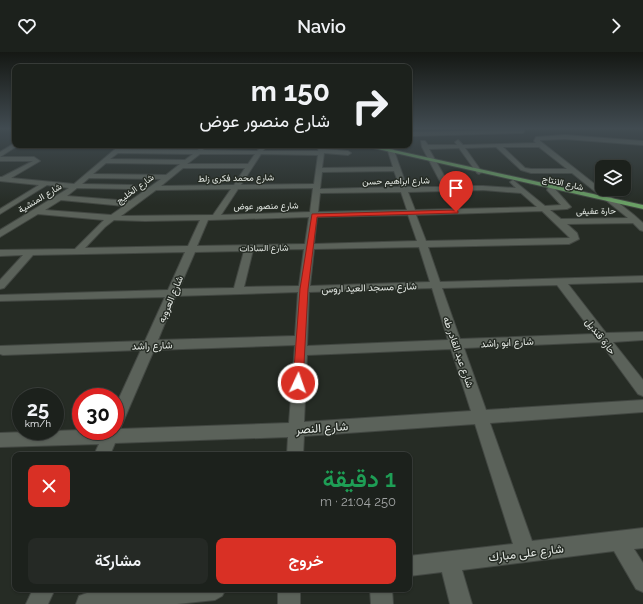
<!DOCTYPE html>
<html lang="ar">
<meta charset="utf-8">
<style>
body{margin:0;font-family:Raleway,Vazirmatn,sans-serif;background:#252925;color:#f1f3f6;direction:rtl;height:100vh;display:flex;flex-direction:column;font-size:15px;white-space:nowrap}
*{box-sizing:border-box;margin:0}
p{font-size:13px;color:#a0a3a3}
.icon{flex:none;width:22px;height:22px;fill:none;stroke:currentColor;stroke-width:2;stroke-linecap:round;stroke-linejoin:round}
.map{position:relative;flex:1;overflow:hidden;direction:ltr}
.details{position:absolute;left:12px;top:400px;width:400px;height:140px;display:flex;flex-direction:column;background:#1c211c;border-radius:8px;box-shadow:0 1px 3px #0004,0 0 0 1px #3a3e3b;direction:rtl}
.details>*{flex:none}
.guide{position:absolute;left:12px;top:12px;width:400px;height:84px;border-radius:8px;box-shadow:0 1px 3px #0004,0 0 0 1px #3a3e3b;direction:rtl;background:#1c211c;color:#f1f3f6;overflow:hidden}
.buttons{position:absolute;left:595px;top:108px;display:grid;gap:8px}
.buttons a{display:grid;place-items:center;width:36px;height:36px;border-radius:8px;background:#1c211c;box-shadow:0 1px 3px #0004,0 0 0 1px #3a3e3b;font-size:20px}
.speed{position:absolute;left:12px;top:336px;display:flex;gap:8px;font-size:20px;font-weight:700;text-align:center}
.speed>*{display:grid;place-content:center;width:52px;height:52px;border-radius:50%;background:#1c211c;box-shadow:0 1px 3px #0004,0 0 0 1px #3a3e3b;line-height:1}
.speed small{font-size:10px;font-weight:400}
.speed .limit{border:6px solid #d22;background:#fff;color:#111}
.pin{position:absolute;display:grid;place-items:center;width:34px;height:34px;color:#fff;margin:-41px -17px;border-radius:50% 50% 50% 0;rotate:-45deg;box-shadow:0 0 4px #0007}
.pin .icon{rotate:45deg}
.me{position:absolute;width:44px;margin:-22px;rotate:3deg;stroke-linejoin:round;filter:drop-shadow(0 0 3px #0008)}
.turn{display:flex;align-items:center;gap:14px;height:84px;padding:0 16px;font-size:18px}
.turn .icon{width:52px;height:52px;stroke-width:2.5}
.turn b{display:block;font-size:28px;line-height:34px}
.round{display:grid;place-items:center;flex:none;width:42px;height:42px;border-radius:8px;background:#252925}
.headline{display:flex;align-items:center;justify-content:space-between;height:68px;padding:0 16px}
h1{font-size:24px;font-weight:600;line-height:30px;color:#1e9e55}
.primary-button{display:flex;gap:8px;margin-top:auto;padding:8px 16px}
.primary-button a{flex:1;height:46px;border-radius:8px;background:#d93025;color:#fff;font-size:16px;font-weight:600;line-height:46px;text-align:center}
.primary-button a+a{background:#252925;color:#f1f3f6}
header{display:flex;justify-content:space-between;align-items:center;height:52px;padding:0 16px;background:#1c211c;font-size:18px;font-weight:600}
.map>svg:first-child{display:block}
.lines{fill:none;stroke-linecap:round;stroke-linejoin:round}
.minor-casing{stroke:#424742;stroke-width:2}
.major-casing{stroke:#424742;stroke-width:2}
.minor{fill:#5b625a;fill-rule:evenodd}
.major{fill:#6aa065;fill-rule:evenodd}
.route{fill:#d93025;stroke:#8d1f18}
.labels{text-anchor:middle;stroke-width:3;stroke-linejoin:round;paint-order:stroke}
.far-street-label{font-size:9px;fill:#e5eae5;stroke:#262c25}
.street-label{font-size:10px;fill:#e5eae5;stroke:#262c25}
.near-street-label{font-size:12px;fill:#e5eae5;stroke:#262c25}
</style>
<header><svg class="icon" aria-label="forward" viewBox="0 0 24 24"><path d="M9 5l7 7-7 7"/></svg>Navio<svg class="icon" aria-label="heart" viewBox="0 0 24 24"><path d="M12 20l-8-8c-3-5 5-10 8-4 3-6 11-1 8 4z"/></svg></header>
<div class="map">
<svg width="643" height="552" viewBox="0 0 643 552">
<rect width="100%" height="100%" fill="#262c25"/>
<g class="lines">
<defs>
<g id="minor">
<path d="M524,78V80L522,81L409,84V80Z"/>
<path d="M565,83L643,89V93L565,87L540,88V89L634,163L643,171V179L640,178L633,171L567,172L577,181L579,187L569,192L428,195L440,230L643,224V230L568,232L606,281L643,280V288L613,290L643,328V344L638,342L600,290L464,296L486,358L643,348V360L490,371L532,489L643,476V496L634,497L643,511V540L636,537L614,499L462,518L472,552H450L442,520L409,524V504L513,492L475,372L304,384L303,403H287L288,385L115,391L110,403H94L99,392L0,395V381L81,378L115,379V355L141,298L3,303L0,302V294L145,289L165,245L0,249V243L168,238L185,200L33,203L4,236L0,237V228L23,203L0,204V198L75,197L104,168L38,162L0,185V178L69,136L47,133L0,162V157L39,133L0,129V125H2L33,109H0V105H34L40,109L11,126L74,132L120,93L125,94L122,97L197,98L201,96L204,98L257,99L262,94L265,96L263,99H318L319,93H325L324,97L348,99L351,101L348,103L324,101L322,116L393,115L386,93H392L407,135H443L422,95L421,89H425L428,93H457L455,90L458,88L463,93L536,91L534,89L536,85ZM496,95L521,118L531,121H572L628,166L561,167L550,158L567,157L571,155L554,136H548L547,138L561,153L545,154L513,128L510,130L516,136L483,134H450L429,97L459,96L477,121L479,122L482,120L465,96ZM503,95H539L567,117H531L525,116ZM118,101L193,102L185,108L110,107ZM200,102H255L248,112H187ZM261,102L318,103L314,132L241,133ZM106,111L180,112L166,123L93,122ZM183,116H245L234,133L161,134ZM394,119L400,135L320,137L322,120ZM89,126L161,127L130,149L67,144L77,136L132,137L136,135L132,133L82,132ZM313,136L310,160L221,163L238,137ZM231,137L213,163L121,164L156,138ZM483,138L521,141L537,155L415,158L408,140ZM401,140L407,158L318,160L320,141ZM61,148L124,154L111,163L45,158ZM542,159L570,186L426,189L416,163ZM408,163L417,189L314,192L317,165ZM309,165L305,192L197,194L208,168ZM114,168L145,169L200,168L188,194L85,196L105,175ZM419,195L430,230L310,234L314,197ZM304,197L299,234L244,235L253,198ZM244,199L234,236L179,237L195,200ZM557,233L594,282L460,287L442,236ZM432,236L448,288L307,294L309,240ZM298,240L295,284L158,288L176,244ZM295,293L289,371L120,377L154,298ZM451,297L471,359L304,370L307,303Z"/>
<path d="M15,91V93H18L17,94L0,105V100Z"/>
<path d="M33,537H55L48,552H26Z"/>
<path d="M124,537H226L222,544L215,548L177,552H76L79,544L87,541Z"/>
<rect x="278" y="537" width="22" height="15"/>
<path d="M370,537H392L393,552H371Z"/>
</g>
<path id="major" d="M360,93H371L643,153V157Z"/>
</defs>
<use href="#minor" class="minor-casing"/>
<use href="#major" class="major-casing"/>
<use href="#minor" class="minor"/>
<use href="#major" class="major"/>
</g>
<linearGradient id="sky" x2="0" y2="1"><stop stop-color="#151814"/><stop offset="0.5" stop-color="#414b51"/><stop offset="1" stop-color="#414b51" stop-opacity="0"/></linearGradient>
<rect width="643" height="153" fill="url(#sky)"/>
<path class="route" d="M456,158L458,159V161L317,165L308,237L303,331L302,334L298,335L294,334L293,331L300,237L312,162Z"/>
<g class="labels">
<g class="far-street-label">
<text transform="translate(236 126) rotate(-1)" y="3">شارع محمد فكرى زلط</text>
<text transform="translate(396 129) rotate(-1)" y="3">شارع ابراهيم حسن</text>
<text transform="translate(563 131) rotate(13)" y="3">شارع الانتاج</text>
<text transform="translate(135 137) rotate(-36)" y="3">شارع الخليج</text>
<text transform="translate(40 146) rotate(-31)" y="3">شارع المنشية</text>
<text transform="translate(266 154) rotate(-1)" y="3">شارع منصور عوض</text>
<text transform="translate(596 159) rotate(-1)" y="3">حارة عفيفى</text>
<text transform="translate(264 196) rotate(-1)" y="3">شارع السادات</text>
</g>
<g class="street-label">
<text transform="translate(369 235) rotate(-2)" y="4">شارع مسجد العيد اروس</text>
<text transform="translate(170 247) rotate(-67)" y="4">شارع العروبه</text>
<text transform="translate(601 284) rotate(52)" y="4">حارة قنديل</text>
<text transform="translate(507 290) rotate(-3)" y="4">شارع ابو راشد</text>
<text transform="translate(152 293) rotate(-2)" y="4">شارع راشد</text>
<text transform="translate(459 300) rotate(71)" y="4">شارع عبد القادر طه</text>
</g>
<g class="near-street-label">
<text transform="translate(322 376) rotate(-4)" y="4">شارع النصر</text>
<text transform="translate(526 501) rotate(-7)" y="4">شارع على مبارك</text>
</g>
</g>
</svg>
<div class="buttons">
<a><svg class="icon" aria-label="layers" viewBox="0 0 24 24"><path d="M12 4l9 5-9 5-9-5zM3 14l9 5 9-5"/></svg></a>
</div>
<div class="speed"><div>25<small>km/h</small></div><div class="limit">30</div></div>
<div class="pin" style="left:456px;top:160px;background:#d93025"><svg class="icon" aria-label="arrive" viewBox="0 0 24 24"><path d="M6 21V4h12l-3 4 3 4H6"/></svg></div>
<svg class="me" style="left:298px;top:331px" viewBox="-20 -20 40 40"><circle r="17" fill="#d93025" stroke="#fff" stroke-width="3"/><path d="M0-11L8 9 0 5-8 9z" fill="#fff"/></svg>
<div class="guide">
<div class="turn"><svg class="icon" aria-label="right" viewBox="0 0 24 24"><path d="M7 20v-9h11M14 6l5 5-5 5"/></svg><div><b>150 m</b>شارع منصور عوض</div></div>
</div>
<section class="details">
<div class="headline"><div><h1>1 دقيقة</h1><p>250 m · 21:04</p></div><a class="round" style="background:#d93025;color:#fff"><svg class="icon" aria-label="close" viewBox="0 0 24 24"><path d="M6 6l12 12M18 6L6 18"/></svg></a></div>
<div class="primary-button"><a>خروج</a><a>مشاركة</a></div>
</section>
</div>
